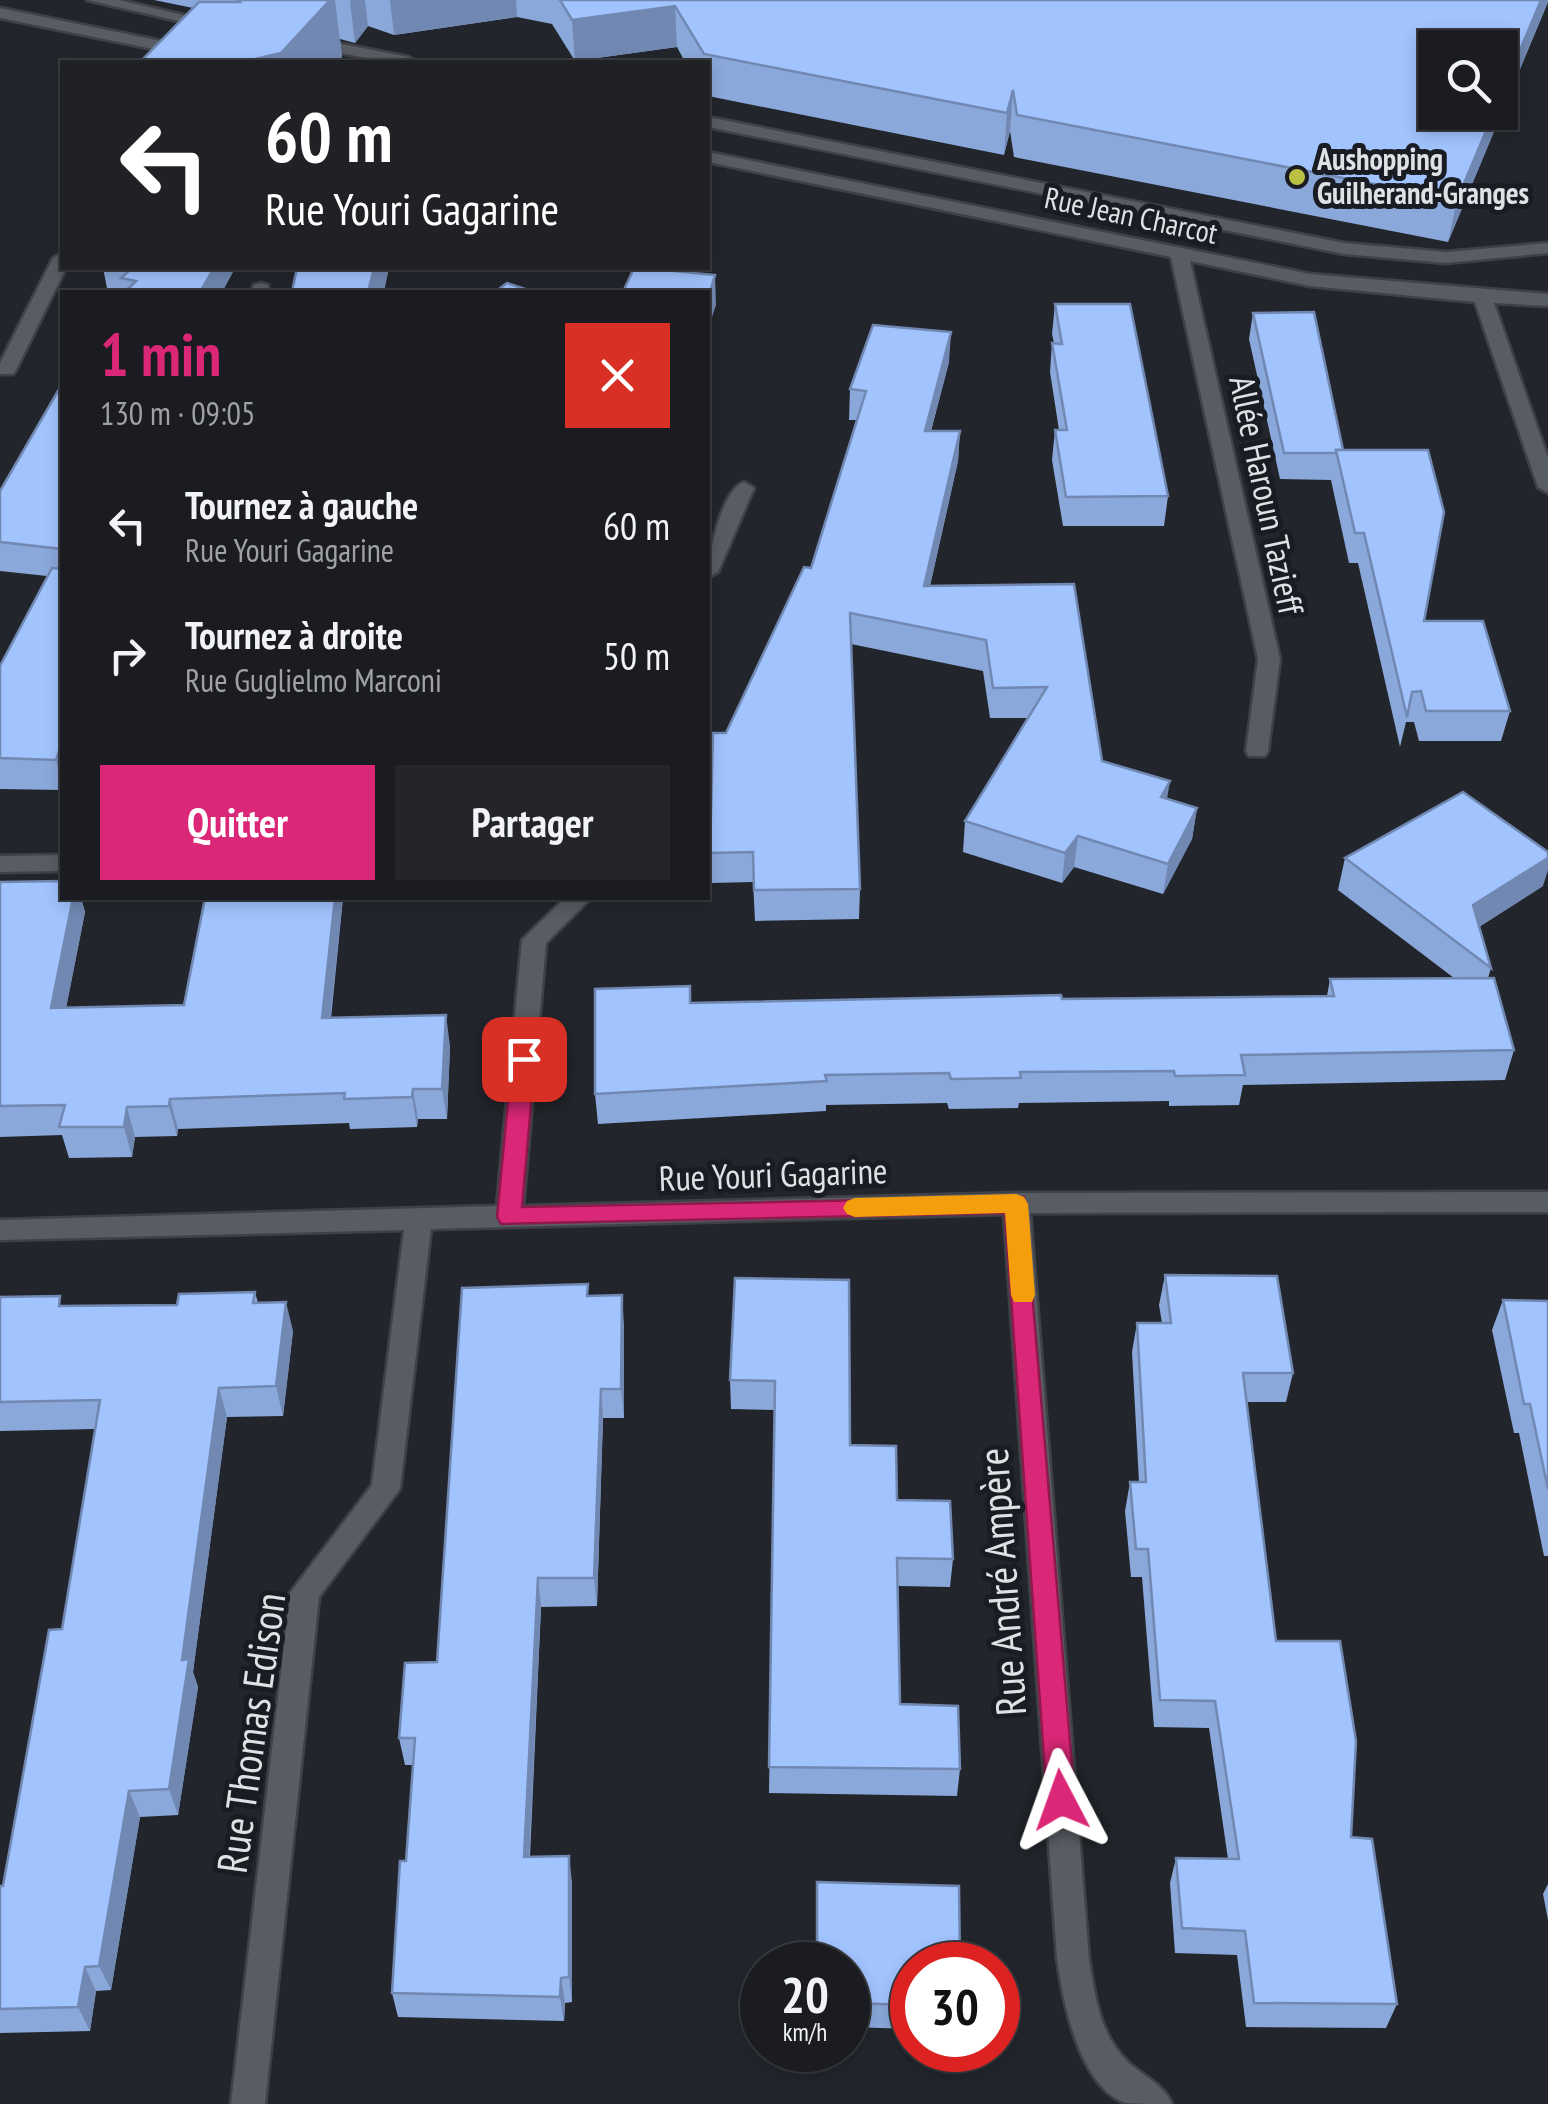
<!DOCTYPE html>
<html lang="fr">
<meta charset="utf-8">
<style>
body{margin:0;font-family:"PT Sans Narrow",sans-serif;background:#23252a;color:#f1f3f6;height:100vh;display:flex;flex-direction:column;font-size:38px;white-space:nowrap}
*{box-sizing:border-box;margin:0}
p{font-size:32px;color:#9fa1a5}
.icon{flex:none;width:55px;height:55px;fill:none;stroke:currentColor;stroke-width:2;stroke-linecap:round;stroke-linejoin:round}
.map{position:relative;flex:1;overflow:hidden}
.panel{position:absolute;left:60px;top:290px;width:650px;height:610px;display:flex;flex-direction:column;background:#1a1c21;border-radius:0px;box-shadow:0 5px 15px #0003,0 0 0 2px #383a3f}
.panel>*{flex:none}
.guide{position:absolute;left:60px;top:60px;width:650px;height:210px;border-radius:0px;box-shadow:0 5px 15px #0003,0 0 0 2px #383a3f;background:#202124;color:#fff;overflow:hidden}
.buttons{position:absolute;left:1418px;top:30px;display:grid;gap:20px}
.buttons a{display:grid;place-items:center;width:100px;height:100px;border-radius:0px;background:#1a1c21;box-shadow:0 5px 15px #0003,0 0 0 2px #383a3f;font-size:50px}
.speed{position:absolute;left:740px;top:1942px;display:flex;gap:20px;font-size:50px;font-weight:700;text-align:center}
.speed>*{display:grid;place-content:center;width:130px;height:130px;border-radius:50%;background:#1a1c21;box-shadow:0 5px 15px #0003,0 0 0 2px #383a3f;line-height:1}
.speed small{font-size:25px;font-weight:400}
.speed .limit{border:15px solid #d22;background:#fff;color:#111}
.pin{position:absolute;display:grid;place-items:center;width:85px;height:85px;color:#fff;margin:-42px;border-radius:20px;box-shadow:0 5px 15px #0006}
.me{position:absolute;width:110px;margin:-55px;rotate:356deg;stroke-linejoin:round;filter:drop-shadow(0 0 8px #0008)}
.turn{display:flex;align-items:center;gap:35px;height:210px;padding:0 40px;font-size:45px}
.turn .icon{width:130px;height:130px;stroke-width:2.5}
.turn b{display:block;font-size:70px;line-height:85px}
.round{display:grid;place-items:center;flex:none;width:105px;height:105px;border-radius:0px;background:#23252a}
.head{display:flex;align-items:center;justify-content:space-between;height:170px;padding:0 40px}
h1{font-size:60px;font-weight:600;line-height:75px;color:#db2777}
.cta{display:flex;gap:20px;margin-top:auto;padding:20px 40px}
.cta a{flex:1;height:115px;border-radius:0px;background:#db2777;color:#fff;font-size:40px;font-weight:600;line-height:115px;text-align:center}
.cta a+a{background:#23252a;color:#f1f3f6}
ul{padding:0;list-style:none}
li{display:flex;align-items:center;gap:30px;height:130px;padding:0 40px}
li div{flex:1}
li b{display:block;font-size:38px}
li em{font-style:normal}
.map>svg:first-child{display:block}
.lines{fill:none;stroke-linecap:round;stroke-linejoin:round}
.service-casing{stroke:#3f4146;stroke-width:5}
.minor-casing{stroke:#3f4146;stroke-width:5}
.service{fill:#585c63;fill-rule:evenodd}
.minor{fill:#585c63;fill-rule:evenodd}
.wall{fill:#8aa8da}
.shaded-wall{fill:#7188b2}
.building{fill:#a1c3fe;stroke:#7188b2;stroke-width:2.5}
.route{fill:#db2777;stroke:#8e194d;stroke-width:2.5}
.slow{fill:#f59e0b}
.poi-dot{fill:#bbc044;stroke:#191c22;stroke-width:4}
.labels{text-anchor:middle;stroke-width:10;stroke-linejoin:round;paint-order:stroke}
.far-poi-label{font-size:30px;font-weight:bold;fill:#dfe1e5;stroke:#191c22;text-anchor:start}
.far-street-label{font-size:30px;fill:#dfe1e5;stroke:#191c22}
.street-label{font-size:35px;fill:#dfe1e5;stroke:#191c22}
.near-street-label{font-size:42px;fill:#dfe1e5;stroke:#191c22}
</style>
<div class="map">
<svg width="1548" height="2104" viewBox="0 0 1548 2104">
<rect width="100%" height="100%" fill="#22262c"/>
<g class="lines">
<defs>
<g id="service">
<path d="M87,0H119L226,25L218,30Z"/>
<path d="M311,38L409,57L417,62H386L305,46V40Z"/>
<path d="M708,117L1344,243L1446,252L1548,243V253L1446,263L1344,254L708,127Z"/>
<path d="M261,283L268,285L269,292H251L254,285Z"/>
</g>
<g id="minor">
<path d="M0,8L239,57L247,62H217L0,18Z"/>
<path d="M708,152L1310,274L1548,294V306L1494,303L1548,458V493L1538,487L1475,302L1310,286L1190,261L1280,659L1268,751L1265,756H1249L1246,751L1258,659L1171,257L708,162Z"/>
<path d="M62,253V268H66L16,370L13,374H0V363L53,258Z"/>
<path d="M744,482L754,488L718,572L708,578C708,556 721,490 744,482Z"/>
<path d="M62,855V871L0,872V856Z"/>
<path d="M565,898H591L546,943L523,1206L1016,1193L1548,1192V1212L1030,1213L1089,1959C1095,1996 1099,2033 1127,2061C1142,2076 1164,2084 1172,2104C1159,2104 1137,2104 1125,2103C1079,2086 1063,2001 1057,1959L1004,1214L431,1229L400,1489L319,1597L265,2104H231L290,1593L372,1485L404,1230L0,1240V1220L497,1206L522,940Z"/>
</g>
</defs>
<use href="#service" class="service-casing"/>
<use href="#minor" class="minor-casing"/>
<use href="#service" class="service"/>
<use href="#minor" class="minor"/>
</g>
<g class="wall">
<path d="M154,0H1548V2L1448,242L1014,157L1010,131L1004,155L708,96V62H685L677,47L575,61L552,24L517,17L394,35L368,26L355,43L340,39L342,57L337,62H140L193,8Z"/>
<path d="M103,268H235L222,292H124V290L107,288Z"/>
<path d="M1055,304L1168,496L1164,526H1063L1052,460L1055,430H1059L1050,372L1052,343H1054L1052,334Z"/>
<path d="M1253,313L1343,450L1424,621L1510,711L1501,741H1419L1414,722H1406L1400,747L1358,563H1349L1331,480L1280,479L1249,339Z"/>
<path d="M949,362L931,431H960L958,461L930,586L1074,584L1102,761L1167,799L1197,808L1192,839L1163,894L1074,867L1062,883L963,852L965,821L1028,718H990L983,671L851,644L860,889L859,919L755,921L753,882L711,883L710,853L726,733L811,568L857,420H849L850,389Z"/>
<path d="M62,384V790L0,789V666L47,576L0,571V491Z"/>
<path d="M1345,858L1543,886L1479,927L1491,968L1488,978L1514,1050L1505,1080L1243,1085L1239,1105L1169,1106V1101L1019,1103L1018,1108L949,1109L947,1103L826,1105V1111L598,1124L595,1094L690,1003L1327,996L1330,979L1454,978L1338,890Z"/>
<path d="M0,882L62,898H81L85,912L66,1008L184,1005L343,898L331,1018L450,1046L447,1119H418L417,1127L350,1129L349,1123L178,1129L177,1136L135,1137L132,1157L69,1158L62,1135L0,1137Z"/>
<path d="M1165,1275L1293,1373L1286,1402H1246L1276,1641L1351,1837L1397,2004L1386,2028L1246,2027L1237,1955L1175,1953L1170,1883L1176,1858L1228,1859L1209,1728L1154,1727L1142,1577H1131L1125,1511L1130,1482H1139L1132,1352L1137,1323H1162L1159,1305Z"/>
<path d="M735,1278L850,1445L897,1500L953,1559L950,1587L898,1586L900,1704L960,1769L957,1796L769,1793L775,1410L731,1409L730,1380Z"/>
<path d="M255,1292L258,1303L293,1331L283,1416L227,1417L193,1672L198,1687L178,1815L140,1817L111,1990L96,1991L90,2031L0,2033V1886H3L62,1629L95,1429L0,1431V1297L64,1306L177,1305Z"/>
<path d="M589,1296L624,1324V1418H603L597,1606L541,1607L530,1857L572,1882V2002L565,2003L564,2021L398,2017L392,1993L406,1861L413,1765H405L399,1738L437,1662Z"/>
<path d="M1503,1300L1548,1301V1556H1544L1519,1433H1514L1492,1330Z"/>
<path d="M1548,1884V1920L1543,1894Z"/>
<path d="M848,1965H912V2029L848,2027Z"/>
</g>
<g class="shaded-wall">
<path d="M330,0H335L342,57L337,62H242Z"/>
<path d="M351,0H365L368,26L355,43L350,2Z"/>
<path d="M390,0H516L517,17L394,35Z"/>
<path d="M1541,0H1548V2L1448,242L1457,200L1494,112H1500V98Z"/>
<path d="M675,6L677,47L575,61L572,20Z"/>
<path d="M1013,90L1010,131L1004,155L1007,113Z"/>
<path d="M214,268H235L222,292H200Z"/>
<path d="M374,268H389L384,292H368Z"/>
<path d="M715,275L716,305L708,329V298Z"/>
<path d="M951,332L949,362L923,461L925,431Z"/>
<path d="M960,431L958,461L923,617L924,586Z"/>
<path d="M61,742L62,746V785L56,760Z"/>
<path d="M1170,781L1165,811L1161,797Z"/>
<path d="M1197,808L1192,839L1163,894L1168,864Z"/>
<path d="M1078,836L1074,867L1062,883L1065,853Z"/>
<path d="M1548,858V870L1543,886L1464,936L1473,905Z"/>
<path d="M73,898H81L85,912L60,1039L51,1008Z"/>
<path d="M335,898H343L327,1048L322,1018Z"/>
<path d="M446,1015L450,1046L447,1119L442,1089Z"/>
<path d="M413,1089L418,1119L417,1127L412,1097Z"/>
<path d="M170,1099L178,1129L177,1136L169,1106Z"/>
<path d="M127,1107L135,1137L132,1157L124,1127Z"/>
<path d="M622,1295L624,1324V1418L621,1389Z"/>
<path d="M286,1302L293,1331L283,1416L276,1386Z"/>
<path d="M219,1388L227,1417L193,1672L198,1687L178,1815L169,1789L182,1660Z"/>
<path d="M601,1389L603,1418L597,1606L594,1578Z"/>
<path d="M538,1578L541,1607L528,1883L524,1857Z"/>
<path d="M129,1791L140,1817L111,1990L99,1966Z"/>
<path d="M569,1856L572,1882V2002L569,1977Z"/>
<path d="M85,1967L96,1991L90,2031L78,2007Z"/>
<path d="M561,1978L565,2003L564,2021L560,1997Z"/>
</g>
<g class="building">
<path d="M238,0H330L281,53L242,62H140L199,2H240Z"/>
<path d="M560,0H1541L1500,98V48H1435V112H1494L1457,200L1017,115L1013,90L1007,113L704,54L675,6L572,20Z"/>
<path d="M132,268H214L200,292H125L136,281L121,278Z"/>
<path d="M297,268H374L368,292H292Z"/>
<path d="M634,268H643L715,275L708,298V292H623Z"/>
<path d="M507,283L534,292H495Z"/>
<path d="M1055,304H1130L1168,496L1066,497L1055,430H1067L1052,343L1062,344Z"/>
<path d="M1314,312L1343,450H1336V453H1284L1253,313Z"/>
<path d="M873,325L951,332L925,431H960L924,586L1074,584L1102,761L1170,781L1161,797L1197,808L1168,864L1078,836L1065,853L965,821L1047,687L993,688L986,640L850,613L860,889L754,890L753,852L710,853L713,733H726L804,567L811,568L866,391L850,389Z"/>
<path d="M62,384V549L0,542V491Z"/>
<path d="M1336,450H1428L1444,512L1424,621H1483L1510,711H1426L1421,691L1412,692L1407,717L1364,533H1355Z"/>
<path d="M52,568L62,569V742L56,760L0,758V666Z"/>
<path d="M1463,792L1548,852V858L1473,905L1491,968L1345,858Z"/>
<path d="M62,881V898H73L51,1008L184,1005L205,898H335L322,1018L446,1015L442,1089H413L412,1097L344,1099L345,1093L170,1099L169,1106L127,1107L124,1127H59L65,1105L0,1106V882Z"/>
<path d="M1494,978L1514,1050L1241,1055L1245,1075L1175,1076L1174,1071L1020,1072L1021,1078L951,1079L949,1073L825,1075L827,1081L595,1094V989L690,986V1003L1061,995L1062,999L1334,996L1330,979Z"/>
<path d="M1165,1275L1277,1276L1293,1373H1243L1276,1641H1340L1356,1741L1351,1837L1372,1839L1397,2004L1254,2003L1245,1931L1182,1928L1176,1858L1239,1859L1215,1701L1160,1700L1148,1549H1136L1130,1482H1146L1137,1323H1171Z"/>
<path d="M735,1278L849,1280L850,1445L896,1446L897,1500L950,1501L953,1559L897,1558L900,1704L958,1706L960,1769L769,1767L775,1381L730,1380Z"/>
<path d="M588,1284L587,1296L622,1295L621,1389H601L594,1578H538L524,1857L569,1856V1977L561,1978L560,1997L392,1993L400,1861H406L415,1738H399L405,1663L437,1662L462,1288Z"/>
<path d="M255,1292L253,1303L286,1302L276,1386L219,1388L182,1660L189,1659L169,1789L129,1791L99,1966L85,1967L78,2007L0,2009V1886H3L49,1630L62,1629L100,1400L0,1402V1297L60,1296L59,1306L177,1305L179,1294Z"/>
<path d="M1503,1300L1548,1301V1489L1530,1404H1524Z"/>
<path d="M817,1882L959,1886L960,1965H912V2005L848,2003V1965H817Z"/>
</g>
<path class="route" d="M524,1051L535,1059L522,1207L1024,1197L1075,1800L1071,1809L1061,1813L1051,1809L1047,1800L1005,1213L501,1224L497,1217L512,1059Z"/>
<path class="slow" d="M1016,1194L1024,1197L1028,1204L1035,1295L1032,1302H1014L1011,1295L1005,1213L855,1217L847,1214L843,1208L847,1201L855,1198Z"/>
<circle class="poi-dot" cx="1297" cy="177" r="10"/>
<g class="labels">
<g class="far-poi-label">
<text x="1317" y="170">Aushopping<tspan x="1317" dy="34">Guilherand-Granges</tspan></text>
</g>
<g class="far-street-label">
<text transform="translate(1131 216) rotate(12)" y="10">Rue Jean Charcot</text>
</g>
<g class="street-label">
<text transform="translate(1266 495) rotate(78)" y="12">Allée Haroun Tazieff</text>
<text transform="translate(773 1175) rotate(-2)" y="12">Rue Youri Gagarine</text>
</g>
<g class="near-street-label">
<text transform="translate(1002 1582) rotate(-94)" y="15">Rue André Ampère</text>
<text transform="translate(251 1733) rotate(-82)" y="15">Rue Thomas Edison</text>
</g>
</g>
</svg>
<div class="buttons">
<a><svg class="icon" aria-label="search" viewBox="0 0 24 24"><circle cx="10" cy="10" r="6"/><path d="M15 15l6 6"/></svg></a>
</div>
<div class="speed"><div>20<small>km/h</small></div><div class="limit">30</div></div>
<div class="pin" style="left:524px;top:1059px;background:#d93025"><svg class="icon" aria-label="arrive" viewBox="0 0 24 24"><path d="M6 21V4h12l-3 4 3 4H6"/></svg></div>
<svg class="me" style="left:1061px;top:1800px" viewBox="-20 -20 40 40"><path d="M0-17L14 15 0 8-14 15z" fill="#db2777" stroke="#fff" stroke-width="4"/></svg>
<div class="guide">
<div class="turn"><svg class="icon" aria-label="left" viewBox="0 0 24 24"><path d="M17 20v-9H6M10 6l-5 5 5 5"/></svg><div><b>60 m</b>Rue Youri Gagarine</div></div>
</div>
<section class="panel">
<div class="head"><div><h1>1 min</h1><p>130 m · 09:05</p></div><a class="round" style="background:#d93025;color:#fff"><svg class="icon" aria-label="close" viewBox="0 0 24 24"><path d="M6 6l12 12M18 6L6 18"/></svg></a></div>
<ul>
<li><svg class="icon" aria-label="left" viewBox="0 0 24 24"><path d="M17 20v-9H6M10 6l-5 5 5 5"/></svg><div><b>Tournez à gauche</b><p>Rue Youri Gagarine</p></div><em>60 m</em></li>
<li><svg class="icon" aria-label="right" viewBox="0 0 24 24"><path d="M7 20v-9h11M14 6l5 5-5 5"/></svg><div><b>Tournez à droite</b><p>Rue Guglielmo Marconi</p></div><em>50 m</em></li>
</ul>
<div class="cta"><a>Quitter</a><a>Partager</a></div>
</section>
</div>
